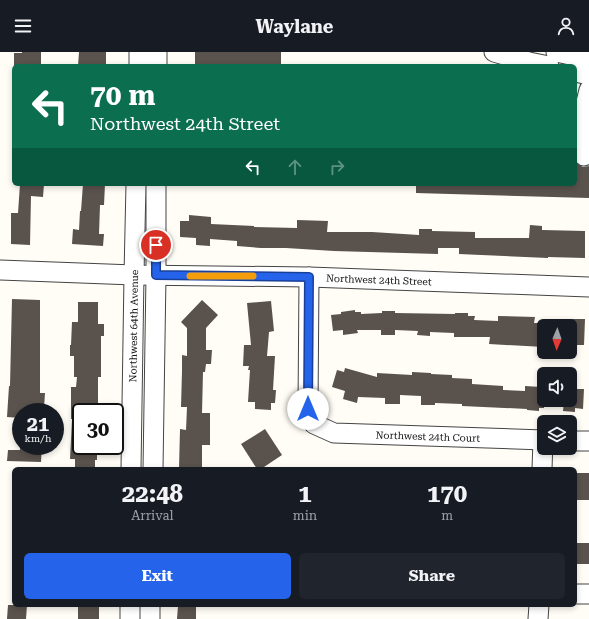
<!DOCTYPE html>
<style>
body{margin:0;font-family:"Roboto Serif",serif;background:#20242c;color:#f1f3f6;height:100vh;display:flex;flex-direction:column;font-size:15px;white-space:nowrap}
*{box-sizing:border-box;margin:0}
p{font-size:13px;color:#9ea1a6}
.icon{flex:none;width:22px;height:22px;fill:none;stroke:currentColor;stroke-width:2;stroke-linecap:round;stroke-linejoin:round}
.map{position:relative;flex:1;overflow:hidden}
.drawer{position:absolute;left:12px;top:415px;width:565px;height:140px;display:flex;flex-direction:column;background:#171b24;border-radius:6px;box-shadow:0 2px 6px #0003}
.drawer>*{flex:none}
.banner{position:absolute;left:12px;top:12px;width:565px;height:122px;border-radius:6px;box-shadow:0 2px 6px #0003;background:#0b6e4f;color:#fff;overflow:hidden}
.needle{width:26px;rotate:182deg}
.tools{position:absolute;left:537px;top:267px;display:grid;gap:8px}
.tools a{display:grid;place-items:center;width:40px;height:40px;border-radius:6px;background:#171b24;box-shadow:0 2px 6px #0003;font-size:20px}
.speed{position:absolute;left:12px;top:351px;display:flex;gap:8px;font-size:20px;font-weight:700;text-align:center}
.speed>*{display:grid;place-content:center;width:52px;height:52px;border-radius:50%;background:#171b24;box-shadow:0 2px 6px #0003;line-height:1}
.speed small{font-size:10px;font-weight:400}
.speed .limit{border:2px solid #111;border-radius:6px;background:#fff;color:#111}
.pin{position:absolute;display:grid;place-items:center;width:34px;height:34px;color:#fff;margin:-17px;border:2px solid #fff;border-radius:50%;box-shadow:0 1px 4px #0007}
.me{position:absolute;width:44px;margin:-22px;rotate:0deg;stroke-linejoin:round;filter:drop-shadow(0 0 3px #0008)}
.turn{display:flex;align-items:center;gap:14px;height:84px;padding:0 12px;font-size:18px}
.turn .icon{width:52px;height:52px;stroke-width:2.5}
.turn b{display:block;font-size:28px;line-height:34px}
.lanes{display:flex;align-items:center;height:38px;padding:0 12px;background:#0003;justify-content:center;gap:20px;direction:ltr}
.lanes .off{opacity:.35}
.eta{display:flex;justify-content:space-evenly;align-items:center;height:68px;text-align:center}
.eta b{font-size:24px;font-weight:700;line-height:28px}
.cta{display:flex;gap:8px;margin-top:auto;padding:8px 12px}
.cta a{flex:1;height:46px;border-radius:6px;background:#2563eb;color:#fff;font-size:16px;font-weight:700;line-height:46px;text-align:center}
.cta a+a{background:#20242c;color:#f1f3f6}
header{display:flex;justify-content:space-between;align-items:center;height:52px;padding:0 12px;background:#171b24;font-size:18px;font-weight:700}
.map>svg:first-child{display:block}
.building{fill:#5a524d}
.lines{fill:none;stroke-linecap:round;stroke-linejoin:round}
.minor-casing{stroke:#444;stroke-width:21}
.minor{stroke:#fff;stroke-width:19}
.route-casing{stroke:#184099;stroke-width:10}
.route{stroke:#2563eb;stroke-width:7}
.slow{stroke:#f59e0b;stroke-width:7}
.labels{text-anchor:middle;stroke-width:4;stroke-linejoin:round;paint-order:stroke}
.street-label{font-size:10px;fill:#111;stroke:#fff}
</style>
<header><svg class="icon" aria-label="menu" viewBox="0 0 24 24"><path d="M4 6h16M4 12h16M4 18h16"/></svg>Waylane<svg class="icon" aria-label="person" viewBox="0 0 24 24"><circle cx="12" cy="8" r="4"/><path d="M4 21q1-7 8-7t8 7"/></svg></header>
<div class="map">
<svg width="589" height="567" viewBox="0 0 589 567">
<rect width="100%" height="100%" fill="#fffdf5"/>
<g class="building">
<path d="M22,0H41V14H14V1H22Z"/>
<path d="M79,0H106V12H103V14H78Z"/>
<rect x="195" y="0" width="86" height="14"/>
<path d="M575,110L579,113L583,115L589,114V146L416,141V132H575Z"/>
<path d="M20,132H44L43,145L31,144L30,193L11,192V161H18Z"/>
<path d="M83,132H105L104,153H100L99,182H104L103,194L72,192L73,177L79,178L80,159H81Z"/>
<path d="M189,163L211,165V172L254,174V175L297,176V168L328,169L327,180H372L419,183V177H432V179L475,180V186H529L530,173L542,174V178L585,179V206L548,205V206L459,202V196H438V202L334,199L286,196H261L237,194V189L210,187V194L196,193V186L180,185V169H189Z"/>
<path d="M12,247L40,248V341H45L44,356H38L37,360H21V366L7,365L9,334H10Z"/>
<path d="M202,248L218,263L206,276V298H212L211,312H206L205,320H203L202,361H210V393H202V417H179L180,377L186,378L187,355H181L182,319V303L187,304V276L181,270Z"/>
<path d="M271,249L274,279L269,280L267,304H275L273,338H276L275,351H271V358L255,357V350H248L250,318H248L249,314H243L244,293H251L247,251Z"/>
<path d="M78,250H98V272H104V284H101V325H98V360H81V367H71V335H76L77,325H74V304H70V293H71L72,270H78Z"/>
<path d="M355,258V260H361V262L382,261V259H395V261L455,262V261H468V264H475L474,268L498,269V264L535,265L534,271H544V295L489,292L490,285H454V281L430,280V284L417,283L418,279L395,278V283H381V278H357L358,281L343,283V278L333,279L331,263L341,262V260Z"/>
<path d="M570,267H585L584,293H570Z"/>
<path d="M345,316L377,325V321L412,323V320L431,321V322L452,323V326L472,327V332L503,334V338L525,339V334L541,335V340H544V356H539V359L527,358V357L462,354V352L435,351V353H421V344L400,343V352H385V346L358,345L357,351L343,347L345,339L332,335L337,318L344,320Z"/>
<path d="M570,337H584L583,357L575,356V360L563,359L564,348H570Z"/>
<path d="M72,368H81V394H97V408H95V417H75V407H70Z"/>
<path d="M265,377L282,403L261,417H257L241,392Z"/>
<path d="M20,394H42L41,410L7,409L8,398H20Z"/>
<rect x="575" y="421" width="14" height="27"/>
<rect x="575" y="491" width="14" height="21"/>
<path d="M8,553H27L26,567H7Z"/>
<rect x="78" y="553" width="21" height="14"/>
<path d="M178,554H196V567H177Z"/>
</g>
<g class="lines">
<defs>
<g id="minor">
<path d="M494,0L529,10L549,14"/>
<path d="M556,0L589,7"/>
<path d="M139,14V0"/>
<path d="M157,14V0"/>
<path d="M575,20L589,23"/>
<path d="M584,104L586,50L589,38"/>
<path id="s1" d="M0,218L134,223L309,225L589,235"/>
<path id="s2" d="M309,225L308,357L314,372L334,381L544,388"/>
<path d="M570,389H589"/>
<path id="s3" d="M131,417L134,223L136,132"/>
<path d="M153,417L156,223V132"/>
<path d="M542,417L543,388"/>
<path d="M575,542H589"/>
<path d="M130,567V553"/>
<path d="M150,567V553"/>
<path d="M538,567L539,553"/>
</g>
</defs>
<use href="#minor" class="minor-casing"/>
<use href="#minor" class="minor"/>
</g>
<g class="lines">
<defs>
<path id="route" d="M156,193V223L309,225L308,357"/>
</defs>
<use href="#route" class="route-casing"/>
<use href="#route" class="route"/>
<path class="slow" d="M190,224H253"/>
</g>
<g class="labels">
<g class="street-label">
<text dy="4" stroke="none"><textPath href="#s1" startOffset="379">Northwest 24th Street</textPath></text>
<text dy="4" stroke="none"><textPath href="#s3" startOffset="143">Northwest 64th Avenue</textPath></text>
<text dy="4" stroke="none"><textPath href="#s2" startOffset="264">Northwest 24th Court</textPath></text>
</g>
</g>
</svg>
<div class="tools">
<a><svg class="needle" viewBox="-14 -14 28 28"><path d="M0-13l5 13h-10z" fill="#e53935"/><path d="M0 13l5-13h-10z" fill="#9ea1a6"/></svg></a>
<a><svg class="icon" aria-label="sound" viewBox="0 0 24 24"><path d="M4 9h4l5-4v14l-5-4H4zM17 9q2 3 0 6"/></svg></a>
<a><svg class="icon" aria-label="layers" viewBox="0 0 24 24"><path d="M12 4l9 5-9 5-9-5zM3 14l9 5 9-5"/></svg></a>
</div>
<div class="speed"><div>21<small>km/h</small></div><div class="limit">30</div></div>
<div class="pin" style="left:156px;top:193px;background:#d93025"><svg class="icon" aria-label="arrive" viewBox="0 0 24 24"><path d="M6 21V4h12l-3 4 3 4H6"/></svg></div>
<svg class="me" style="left:308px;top:357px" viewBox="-20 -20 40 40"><circle r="19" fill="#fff"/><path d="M0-13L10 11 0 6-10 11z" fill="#2563eb"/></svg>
<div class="banner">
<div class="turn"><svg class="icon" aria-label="left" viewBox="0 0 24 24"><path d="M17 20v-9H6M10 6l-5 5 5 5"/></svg><div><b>70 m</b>Northwest 24th Street</div></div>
<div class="lanes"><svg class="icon" aria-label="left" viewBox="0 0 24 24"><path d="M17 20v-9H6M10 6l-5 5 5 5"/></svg><svg class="icon off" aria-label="ahead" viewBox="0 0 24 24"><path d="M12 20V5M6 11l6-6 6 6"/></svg><svg class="icon off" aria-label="right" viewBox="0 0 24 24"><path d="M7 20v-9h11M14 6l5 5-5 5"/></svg></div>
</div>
<section class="drawer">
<div class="eta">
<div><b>22:48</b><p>Arrival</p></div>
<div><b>1</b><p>min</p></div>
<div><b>170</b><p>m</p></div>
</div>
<div class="cta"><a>Exit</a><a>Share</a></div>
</section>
</div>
